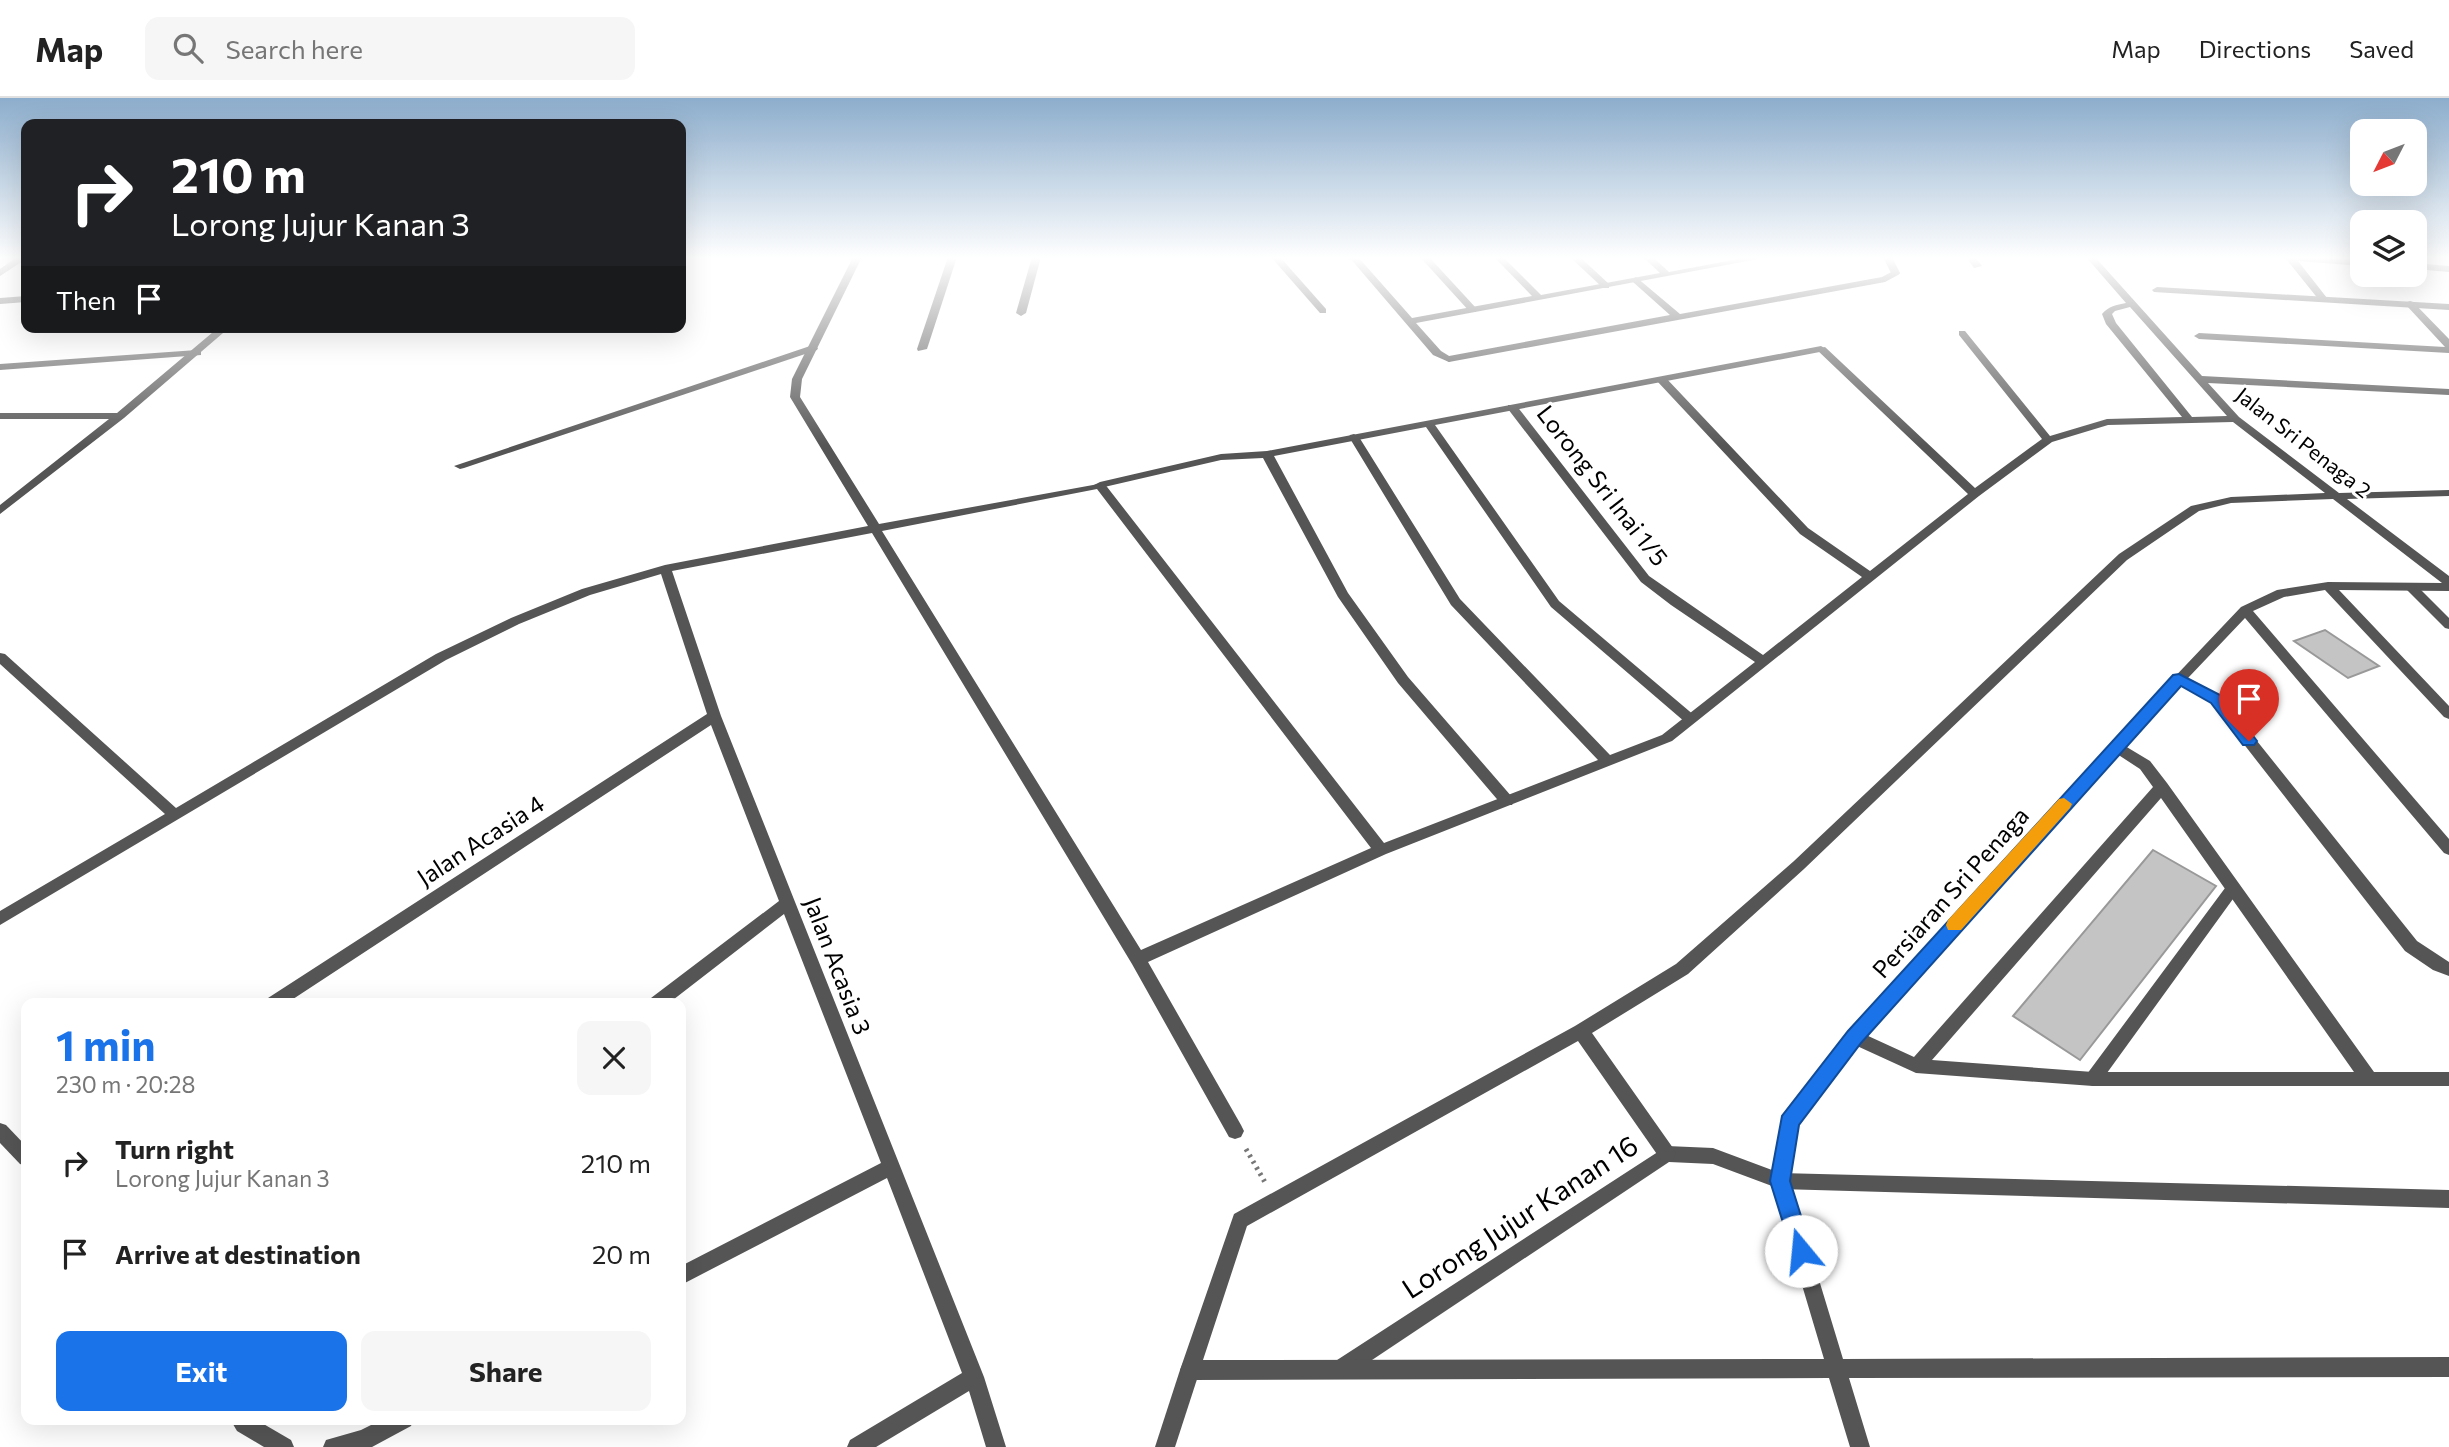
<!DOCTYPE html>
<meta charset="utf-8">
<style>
body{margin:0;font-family:Commissioner,sans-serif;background:#f6f6f6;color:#222;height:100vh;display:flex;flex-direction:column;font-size:26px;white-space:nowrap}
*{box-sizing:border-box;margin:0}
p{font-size:23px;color:#767676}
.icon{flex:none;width:38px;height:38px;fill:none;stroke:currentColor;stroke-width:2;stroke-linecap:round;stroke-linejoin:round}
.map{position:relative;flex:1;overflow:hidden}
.details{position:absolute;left:21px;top:900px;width:665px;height:427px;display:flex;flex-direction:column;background:#fff;border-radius:14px;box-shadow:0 7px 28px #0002}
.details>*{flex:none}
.banner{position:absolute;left:21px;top:21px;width:665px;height:214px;border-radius:14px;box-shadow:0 7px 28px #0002;background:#202124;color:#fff;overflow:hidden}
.needle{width:46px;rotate:228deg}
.fabs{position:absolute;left:2350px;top:21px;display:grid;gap:14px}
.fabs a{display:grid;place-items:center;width:77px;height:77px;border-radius:14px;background:#fff;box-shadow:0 7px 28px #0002;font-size:35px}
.pin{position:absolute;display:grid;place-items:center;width:60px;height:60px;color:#fff;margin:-72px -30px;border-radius:50% 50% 50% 0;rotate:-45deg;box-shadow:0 0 7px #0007}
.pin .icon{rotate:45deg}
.me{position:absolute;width:77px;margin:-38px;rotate:343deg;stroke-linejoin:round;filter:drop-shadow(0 0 5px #0008)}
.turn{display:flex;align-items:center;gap:24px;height:147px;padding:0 35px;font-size:32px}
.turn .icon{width:91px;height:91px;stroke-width:2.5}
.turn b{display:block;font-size:49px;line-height:60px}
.then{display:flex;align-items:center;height:66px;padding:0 35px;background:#0003;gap:14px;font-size:26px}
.round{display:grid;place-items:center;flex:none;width:74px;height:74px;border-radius:14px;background:#f6f6f6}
.headline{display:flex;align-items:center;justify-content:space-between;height:119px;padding:0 35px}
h1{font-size:42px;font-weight:700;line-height:52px;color:#1a73e8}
.cta{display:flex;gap:14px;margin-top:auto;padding:14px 35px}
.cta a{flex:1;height:80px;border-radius:14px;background:#1a73e8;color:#fff;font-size:28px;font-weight:700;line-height:80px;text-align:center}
.cta a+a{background:#f6f6f6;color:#222}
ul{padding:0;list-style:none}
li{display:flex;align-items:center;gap:21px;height:91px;padding:0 35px}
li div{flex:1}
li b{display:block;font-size:26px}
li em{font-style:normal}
header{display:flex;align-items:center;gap:42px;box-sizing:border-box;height:98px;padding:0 35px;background:#fff;border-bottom:2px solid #e0e0e0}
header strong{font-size:33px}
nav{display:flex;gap:38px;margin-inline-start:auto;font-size:24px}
.search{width:490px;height:63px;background:#f6f6f6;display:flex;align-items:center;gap:18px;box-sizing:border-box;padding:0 24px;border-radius:14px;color:#767676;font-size:26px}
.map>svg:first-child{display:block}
.building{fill:#c4c4c4;stroke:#999;stroke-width:2}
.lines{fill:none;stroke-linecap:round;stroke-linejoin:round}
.path{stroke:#777;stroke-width:5;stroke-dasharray:2.5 4.5;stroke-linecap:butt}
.service{fill:#555;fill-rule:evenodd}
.minor{fill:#555;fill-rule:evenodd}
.route{fill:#1a73e8;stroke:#114b97;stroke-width:2}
.slow{fill:#f59e0b}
.labels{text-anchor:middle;stroke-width:6;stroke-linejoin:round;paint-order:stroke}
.far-street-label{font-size:21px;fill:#000;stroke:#fff}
.street-label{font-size:24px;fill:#000;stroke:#fff}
.near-street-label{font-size:28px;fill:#000;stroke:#fff}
</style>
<header>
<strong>Map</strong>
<div class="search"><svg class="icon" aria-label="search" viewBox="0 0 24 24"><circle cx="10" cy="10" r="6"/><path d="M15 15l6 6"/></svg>Search here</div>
<nav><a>Map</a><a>Directions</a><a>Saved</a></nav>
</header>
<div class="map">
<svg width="2449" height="1349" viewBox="0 0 2449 1349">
<rect width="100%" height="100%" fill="#fff"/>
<g class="building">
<path d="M2325,532L2379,568L2348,580L2294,543Z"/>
<path d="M2153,752L2216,788L2080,962L2013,918Z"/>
</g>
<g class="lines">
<path class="path" d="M1246,1051L1266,1086"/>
<g class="service">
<path d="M948,159H957L927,251L918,253L917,251Z"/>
<path d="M1271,159H1280L1326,211V215H1320Z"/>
<path d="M1420,159H1429L1476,210V214H1470Z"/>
<path d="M1570,159H1580L1609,186V190H1603Z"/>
<path d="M2283,159L2362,162V168L2298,163L2327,200L2322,203L2319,202L2287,162Z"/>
<path d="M2415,165L2449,168V174L2415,171Z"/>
<path d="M1895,172L1900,175L1898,177L1885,184L1449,264L1444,261L1449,258L1670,217L1633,184L1631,182L1636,179L1680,216L1882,179Z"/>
<path d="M2410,203L2413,204L2449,241V255L2199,241L2194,238L2199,235L2445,249L2407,208V204Z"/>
<path d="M813,247L818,250L817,252L464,370L460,371L454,368Z"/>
<path d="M1821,248L1826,251L1825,253L1435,327L1559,503L1695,618L1697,621L1695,624H1685L1551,509L1426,329L1274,358L1348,495L1408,579L1512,699L1514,703L1512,707H1502L1398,585L1338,499L1263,360L1221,362L1100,390L1094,387L1100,384L1221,356L1267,353Z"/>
<path d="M197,252L201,253V257L0,272V266Z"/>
<path d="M2411,485L2415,486L2449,520V531L2445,530L2407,492L2405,489Z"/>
<path d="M2233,784L2238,786L2241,790L2238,794L2099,986L2093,988L2087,986L2085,981L2087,976L2228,786Z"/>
<path d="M1667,1048L1713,1050L1780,1075L2449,1092V1110L1780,1091L1713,1066L1669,1064L1348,1278L1341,1281L1334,1278L1331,1271L1334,1264Z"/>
<path d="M1190,1262L1197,1265L1200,1272L1175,1349H1155L1180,1272L1183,1265Z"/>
</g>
<g class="minor">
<path d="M17,159L26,161L0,178V171Z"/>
<path d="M853,159H862L802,281L800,299L879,426L1104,385L1384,745L1598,662L1451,507L1349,339L1350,337L1354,336L1359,339L1460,501L1610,657L1662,637L1755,564L1671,507L1641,484L1508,311V307H1516L1649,478L1763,557L1862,479L1800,436L1657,283V279H1665L1808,430L1870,473L1968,396L1816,251L1825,249L1975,390L2042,341L1959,237V233H1965L2050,338L2107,321L2182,319L2106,226L2102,216C2109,208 2116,207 2126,205L2086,159H2095L2202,278L2449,291V297L2208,285L2239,319L2339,395L2449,392V398L2347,401L2449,478V493L2339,492L2449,608V621L2444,619L2325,492L2284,499L2253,513L2449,741V757L2444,755L2245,520L2188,580L2221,598L2417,843L2449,864V878L2433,872L2405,853L2211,604L2181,588L2125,648L2150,663L2167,685L2374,974H2449V988H2093L1916,975L1857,948L1797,1027L1789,1083L1843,1261L2449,1259V1279L1849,1280L1870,1349H1850L1829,1280L1190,1282L1183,1279L1180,1272L1234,1116L1575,928L1676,866L1794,763L2119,456L2191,408L2231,399L2325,395L2233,324L2108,327L2052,344L1979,398L1672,643L1386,756L1148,864L1241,1027L1244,1033L1241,1039L1235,1041L1229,1039L1132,866L872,435L672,473L721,618L984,1279L1006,1349H986L969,1293L876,1349H847L850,1342L962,1275L887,1080L681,1187V1168L881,1065L784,816L669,905H649L651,900L779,803L711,627L287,905H266L268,900L707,616L661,476L590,497L519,526L446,562L0,827V813L165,716L0,566V555L5,556L176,710L436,556L511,520L582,491L665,467L868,428L790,299L792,281ZM2130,209L2227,318L2192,319L2116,225L2112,216L2115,213ZM1097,391L1371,750L1141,852L882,433ZM2333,401L2442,485L2328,484L2277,492L2241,509L2111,646L1848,934L1783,1018L1771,1083L1824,1261L1203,1262L1247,1128L1578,943L1661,1062L1667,1064L1673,1062L1676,1056L1673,1050L1592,935L1688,876L1804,771L2127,462L2199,413L2231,405ZM2117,656L2140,671L2153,689L1914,959L1866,937ZM2161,700L2354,974H2093L1932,962Z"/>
<path d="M1032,159H1041L1026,215L1021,218L1016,215Z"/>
<path d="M1349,159H1358L1412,220L1532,198L1494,159H1503L1541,197L1660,175L1643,159H1653L1669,174L1749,159H1769L1416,225L1441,253L1454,261L1449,264L1433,257Z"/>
<path d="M1883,159H1892L1900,175L1898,177H1892Z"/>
<path d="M1966,159H1975L1982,168L1974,170Z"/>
<path d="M2157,189L2449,206V212L2154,194L2152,192Z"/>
<path d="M26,198V204L0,206V200Z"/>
<path d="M219,229H230L124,320L0,416V407L109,321H0V315H117Z"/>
<path d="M0,1025L6,1027L26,1048V1068L20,1066L0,1045Z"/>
<path d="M230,1321H255L291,1342L294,1349H264L237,1333Z"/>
<path d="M383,1321H414L411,1328L372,1349H323L326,1342L361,1332Z"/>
</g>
</g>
<linearGradient id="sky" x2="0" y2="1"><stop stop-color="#8cadcc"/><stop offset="0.46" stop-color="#fff"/><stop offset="1" stop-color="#fff" stop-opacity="0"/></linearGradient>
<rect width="2449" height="348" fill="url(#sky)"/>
<path class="route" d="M2179,576L2222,598L2254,639L2257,643L2254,647H2243L2211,605L2181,588L1861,945L1799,1027L1790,1083L1812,1153L1809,1160L1801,1164L1794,1160L1770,1083L1782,1018L1848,933L2173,577Z"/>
<path class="slow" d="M2064,700L2072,706L2070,710L1961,832H1948L1946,827L1948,822L2059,701Z"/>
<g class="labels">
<g class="far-street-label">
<text transform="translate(2303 345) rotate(38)" y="7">Jalan Sri Penaga 2</text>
</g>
<g class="street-label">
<text transform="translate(1602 388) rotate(52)" y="8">Lorong Sri Inai 1/5</text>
<text transform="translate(481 743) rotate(-33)" y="8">Jalan Acasia 4</text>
<text transform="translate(1951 795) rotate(-48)" y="8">Persiaran Sri Penaga</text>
<text transform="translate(837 868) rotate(69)" y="8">Jalan Acasia 3</text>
</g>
<g class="near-street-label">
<text transform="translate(1520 1119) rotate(-33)" y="10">Lorong Jujur Kanan 16</text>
</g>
</g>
</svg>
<div class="fabs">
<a><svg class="needle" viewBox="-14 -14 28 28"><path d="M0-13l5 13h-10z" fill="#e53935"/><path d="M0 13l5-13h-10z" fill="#767676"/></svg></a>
<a><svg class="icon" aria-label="layers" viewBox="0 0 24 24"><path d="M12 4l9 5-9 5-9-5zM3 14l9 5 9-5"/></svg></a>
</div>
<div class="pin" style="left:2249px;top:643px;background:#d93025"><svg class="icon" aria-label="arrive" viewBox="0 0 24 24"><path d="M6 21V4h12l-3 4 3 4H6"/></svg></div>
<svg class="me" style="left:1801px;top:1153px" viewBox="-20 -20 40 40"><circle r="19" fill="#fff"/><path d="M0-13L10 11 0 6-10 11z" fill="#1a73e8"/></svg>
<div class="banner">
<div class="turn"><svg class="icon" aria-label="right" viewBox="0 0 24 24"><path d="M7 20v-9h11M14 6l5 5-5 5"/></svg><div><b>210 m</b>Lorong Jujur Kanan 3</div></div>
<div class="then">Then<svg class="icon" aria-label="arrive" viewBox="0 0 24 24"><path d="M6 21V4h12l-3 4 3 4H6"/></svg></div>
</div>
<section class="details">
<div class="headline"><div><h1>1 min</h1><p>230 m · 20:28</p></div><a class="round"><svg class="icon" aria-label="close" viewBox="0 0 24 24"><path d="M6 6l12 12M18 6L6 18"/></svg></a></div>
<ul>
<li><svg class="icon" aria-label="right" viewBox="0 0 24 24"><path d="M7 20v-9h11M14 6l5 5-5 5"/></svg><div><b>Turn right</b><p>Lorong Jujur Kanan 3</p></div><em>210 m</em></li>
<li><svg class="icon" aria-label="arrive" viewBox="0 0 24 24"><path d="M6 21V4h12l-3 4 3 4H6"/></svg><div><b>Arrive at destination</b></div><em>20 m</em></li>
</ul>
<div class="cta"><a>Exit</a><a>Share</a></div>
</section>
</div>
